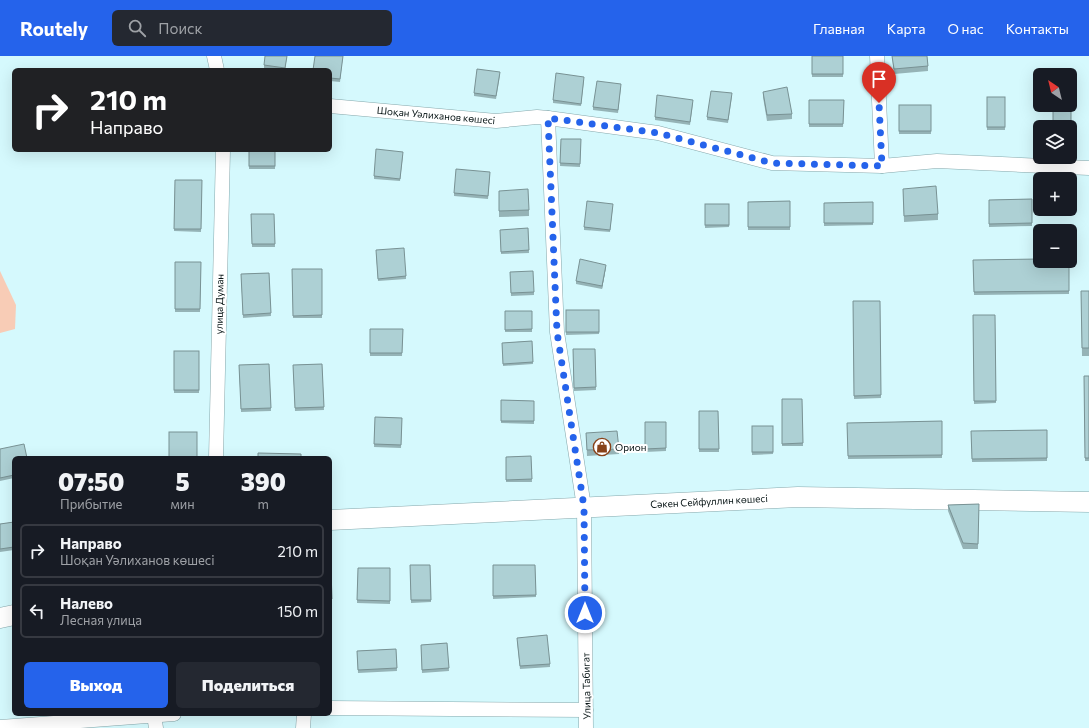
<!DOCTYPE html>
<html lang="ru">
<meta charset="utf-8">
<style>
body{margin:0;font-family:Commissioner,sans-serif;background:#242831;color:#f1f3f6;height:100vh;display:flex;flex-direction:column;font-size:15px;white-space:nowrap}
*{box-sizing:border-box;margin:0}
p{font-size:13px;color:#9ea1a6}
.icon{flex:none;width:22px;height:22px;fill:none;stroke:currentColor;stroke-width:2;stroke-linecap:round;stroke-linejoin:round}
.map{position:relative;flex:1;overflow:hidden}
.panel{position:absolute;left:12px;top:400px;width:320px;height:260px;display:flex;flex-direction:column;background:#171b24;border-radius:6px;box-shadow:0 4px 16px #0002}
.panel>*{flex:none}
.guide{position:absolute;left:12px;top:12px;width:320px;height:84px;border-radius:6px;box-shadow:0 4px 16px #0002;background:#202124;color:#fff;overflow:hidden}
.needle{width:26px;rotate:325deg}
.buttons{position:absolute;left:1033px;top:12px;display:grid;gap:8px}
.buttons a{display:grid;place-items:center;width:44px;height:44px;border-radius:6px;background:#171b24;box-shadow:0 4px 16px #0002;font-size:20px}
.pin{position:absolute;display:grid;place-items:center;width:34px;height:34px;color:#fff;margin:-41px -17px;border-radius:50% 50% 50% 0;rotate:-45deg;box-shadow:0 0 4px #0007}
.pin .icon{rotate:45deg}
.me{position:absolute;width:44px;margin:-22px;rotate:0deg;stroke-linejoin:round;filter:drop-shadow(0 0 3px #0008)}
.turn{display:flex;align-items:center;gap:14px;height:84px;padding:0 12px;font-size:18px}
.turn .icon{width:52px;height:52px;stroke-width:2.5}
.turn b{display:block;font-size:28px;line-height:34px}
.eta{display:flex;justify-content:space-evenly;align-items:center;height:68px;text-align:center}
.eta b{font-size:24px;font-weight:800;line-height:28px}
.cta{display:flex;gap:8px;margin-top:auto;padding:8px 12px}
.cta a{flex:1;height:46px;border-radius:6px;background:#2563eb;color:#fff;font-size:16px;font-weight:800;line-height:46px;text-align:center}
.cta a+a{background:#242831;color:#f1f3f6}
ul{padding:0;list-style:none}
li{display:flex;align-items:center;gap:12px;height:54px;margin:0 8px 6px;padding:0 4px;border:2px solid #363941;border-radius:6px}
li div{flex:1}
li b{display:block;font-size:15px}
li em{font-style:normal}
header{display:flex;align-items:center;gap:24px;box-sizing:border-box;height:56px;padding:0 20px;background:#2563eb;color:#fff}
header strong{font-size:19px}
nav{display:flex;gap:22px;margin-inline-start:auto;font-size:14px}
.search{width:280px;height:36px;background:#242831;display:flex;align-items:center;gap:10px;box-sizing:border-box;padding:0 14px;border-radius:6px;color:#9ea1a6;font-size:15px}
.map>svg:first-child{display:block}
.green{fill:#f8ccb6}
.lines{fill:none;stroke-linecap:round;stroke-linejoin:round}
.street-casing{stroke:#86a8ac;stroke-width:15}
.secondary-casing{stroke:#86a8ac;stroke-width:21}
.street{stroke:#fff;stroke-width:14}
.secondary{stroke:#fff;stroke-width:20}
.wall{fill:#95b3b6}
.shaded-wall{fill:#799294}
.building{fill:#add0d4;stroke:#799294}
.route{stroke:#2563eb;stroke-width:7;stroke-dasharray:0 12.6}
.labels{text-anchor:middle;stroke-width:4;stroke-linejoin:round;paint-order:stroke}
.street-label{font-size:10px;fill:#051213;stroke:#fff}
.poi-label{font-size:10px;fill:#051213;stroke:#fff;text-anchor:start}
</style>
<header>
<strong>Routely</strong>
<div class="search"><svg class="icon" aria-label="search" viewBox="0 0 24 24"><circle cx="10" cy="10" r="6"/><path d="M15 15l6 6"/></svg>Поиск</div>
<nav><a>Главная</a><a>Карта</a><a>О нас</a><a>Контакты</a></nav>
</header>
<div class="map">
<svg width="1089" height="672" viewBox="0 0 1089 672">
<rect width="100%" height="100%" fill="#d5f9fd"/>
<path class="green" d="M0,215L16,249L15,273L0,277Z"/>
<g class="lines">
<defs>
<g id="street">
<path d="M214,0L217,14"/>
<path d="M877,0L882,110"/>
<path d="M330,50L496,65L537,61L548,62L658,77L772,107L882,110L937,105L1089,112"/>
<path d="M548,62L557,276L584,451L586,672"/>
<path d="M216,402L223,94"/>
<path d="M330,652L586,654"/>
<path d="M154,659L156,672"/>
<path d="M0,671L174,658"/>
<path d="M303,672L304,658"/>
</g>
<g id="secondary">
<path d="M330,464L798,441L1089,446"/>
<path d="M0,562L14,559"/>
</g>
</defs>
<use href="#street" class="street-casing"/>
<use href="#secondary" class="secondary-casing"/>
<use href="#street" class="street"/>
<use href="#secondary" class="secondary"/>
</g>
<g class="wall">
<path d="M287,0L285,14H278L264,12V9Z"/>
<path d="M343,0L340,26L330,25V14Z"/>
<rect x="812" y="0" width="31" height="21"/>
<path d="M892,0H927L928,10V15L894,18Z"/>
<path d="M500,19L496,43L474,40V37Z"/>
<path d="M584,24L581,50L553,47V44Z"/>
<path d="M621,31L618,57L593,54V51Z"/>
<path d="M763,36L792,58V63L767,65L763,41Z"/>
<path d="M732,40L728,67L707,64V61Z"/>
<rect x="987" y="41" width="18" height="33"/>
<path d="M809,44H844L843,71H809Z"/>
<path d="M693,47L690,69L655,64V61Z"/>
<rect x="899" y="49" width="32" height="29"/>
<path d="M561,83H581L580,111L560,110Z"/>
<rect x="249" y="94" width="26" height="19"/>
<path d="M403,99L400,125L374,123V120Z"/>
<path d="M490,118L488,143L454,140V137Z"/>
<path d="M175,124H202L201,176L174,175Z"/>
<path d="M903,133L938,158V164L904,166Z"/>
<path d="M499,135L529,154V160L499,161Z"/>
<path d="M1032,143V170L989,171V144Z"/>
<path d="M790,145V174H748V146Z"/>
<path d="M873,146V169L824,170V147Z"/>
<path d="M705,148H729V171L705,172Z"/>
<path d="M613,150L610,176L584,174V171Z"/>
<path d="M251,158H274L275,191H252Z"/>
<path d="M528,172L529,197L501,198L500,174Z"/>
<path d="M376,197L406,220V223L378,225Z"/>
<path d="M973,204L1069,205V238L974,239Z"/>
<path d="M175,206H201L200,256H175Z"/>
<path d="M606,211L602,233L576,228V225Z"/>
<path d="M292,213H322V262H293Z"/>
<path d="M510,216L534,236V239L511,240Z"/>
<path d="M269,217L271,260L243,262L241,218Z"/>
<path d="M1081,235H1089V300H1082Z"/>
<path d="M853,245H880L881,342L854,343Z"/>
<path d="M566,254H599V278L566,279Z"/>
<rect x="505" y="255" width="27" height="21"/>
<path d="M973,259H995L996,347L974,348Z"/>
<path d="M370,273H403L402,300H370Z"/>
<path d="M532,285L533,308L503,310L502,287Z"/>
<path d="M573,293H595L596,334L574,335Z"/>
<rect x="174" y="295" width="25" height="42"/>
<path d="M269,308L271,355L241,356L239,309Z"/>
<path d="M322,308L324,354L295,355L293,309Z"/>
<path d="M1084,320H1089V405H1085Z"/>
<path d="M782,343H802L803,390H782Z"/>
<path d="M501,344L534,345V368L501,367Z"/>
<path d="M699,355H718L719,396H699Z"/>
<path d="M375,361L402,362L401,392L374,391Z"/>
<path d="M942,365V402L848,403L847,367Z"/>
<path d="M645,366H666V395L645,396Z"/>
<path d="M752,370H773V398L752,399Z"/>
<path d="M1047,374V405L972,406L971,375Z"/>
<path d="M586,377L619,393V398L587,400Z"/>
<path d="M0,393L14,402V422L0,425Z"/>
<path d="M531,400L532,426H506V401Z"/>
<path d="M979,448L978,493H963L948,455V449Z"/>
<path d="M14,466V494L0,496V468Z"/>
<path d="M410,509H430L431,546L411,547Z"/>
<path d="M493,509H535L536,541L493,543Z"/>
<path d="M358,512H390V548L357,547Z"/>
<path d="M517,585L550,608V611L520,613Z"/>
<path d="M447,587L449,615L422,617L421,589Z"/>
<path d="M396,593L397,615L358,617L357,595Z"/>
</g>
<path class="shaded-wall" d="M606,209V211L602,233V230Z"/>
<g class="building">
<path d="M265,0H287L285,12L264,9Z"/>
<path d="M315,0H343L340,23L330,22V14H313Z"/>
<rect x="812" y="0" width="31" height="18"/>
<path d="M892,0H927L928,10L894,13Z"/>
<path d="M477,13L500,16L496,40L474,37Z"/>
<path d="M556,17L584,21L581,48L553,44Z"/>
<path d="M597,25L621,28L618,54L593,51Z"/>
<path d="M787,31L792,58L767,59L763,36Z"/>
<path d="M711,35L732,37L728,64L707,61Z"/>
<path d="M657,39L693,44L690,66L655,61Z"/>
<rect x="987" y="41" width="18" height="30"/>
<path d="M809,44H844L843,68H809Z"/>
<path d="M1070,45H1071V78H1070V71H1053V49H1070Z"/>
<rect x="899" y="49" width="32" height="26"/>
<path d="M561,83H581L580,108L560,107Z"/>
<path d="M376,93L403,96L400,123L374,120Z"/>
<rect x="249" y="94" width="26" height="16"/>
<path d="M456,113L490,116L488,140L454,137Z"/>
<path d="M175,124H202L201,173H174Z"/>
<path d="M936,130L938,158L904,160L903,133Z"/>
<path d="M528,133L529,154L499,155V135Z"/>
<path d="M1032,143V167L989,168V144Z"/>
<path d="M587,145L613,148L610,174L584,171Z"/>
<path d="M790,145V171H748V146Z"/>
<path d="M873,146V167H824V147Z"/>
<rect x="705" y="148" width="24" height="21"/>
<path d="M251,158H274L275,188H252Z"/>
<path d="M528,172L529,194L501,196L500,174Z"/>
<path d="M404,192L406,220L378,223L376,194Z"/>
<path d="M580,203L606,209L602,230L576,225Z"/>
<path d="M1040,203V205H1069V235L974,236L973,204Z"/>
<path d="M175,206H201L200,253H175Z"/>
<path d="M292,213H322V259L293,260Z"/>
<path d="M533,215L534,236L511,237L510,216Z"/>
<path d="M269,217L271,257L243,259L241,218Z"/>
<path d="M1081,235H1089V292H1082Z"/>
<path d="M853,245H880L881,339L854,340Z"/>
<rect x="566" y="254" width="33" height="22"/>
<path d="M505,255H532V273L505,274Z"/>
<path d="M973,259H995L996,345H974Z"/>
<path d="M370,273H403L402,297H370Z"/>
<path d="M532,285L533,306L503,308L502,287Z"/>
<path d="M573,293H595L596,331L574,332Z"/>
<rect x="174" y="295" width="25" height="39"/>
<path d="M269,308L271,352L241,353L239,309Z"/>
<path d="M322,308L324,351L295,352L293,309Z"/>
<path d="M1084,320H1089V402H1085Z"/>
<path d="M782,343H802L803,387L782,388Z"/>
<path d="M501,344L534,345V365H501Z"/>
<path d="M699,355H718L719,393H699Z"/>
<path d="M375,361L402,362L401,389L374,388Z"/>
<path d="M942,365V399L848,400L847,367Z"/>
<path d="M645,366H666V392L645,393Z"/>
<rect x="752" y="370" width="21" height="26"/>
<path d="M1047,374V402L972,403L971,375Z"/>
<path d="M617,375L619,393L587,394L586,377Z"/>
<rect x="169" y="376" width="28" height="26"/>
<path d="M24,388L27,402H14V419L0,422V393Z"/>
<path d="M258,397L301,398V402H258Z"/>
<path d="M531,400L532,423L506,424V401Z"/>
<path d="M979,448L978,488L963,487L948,449Z"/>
<path d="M14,466V491L0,493V468Z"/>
<path d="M410,509H430L431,544H411Z"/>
<path d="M493,509H535L536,539L493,540Z"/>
<path d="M358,512H390V545L357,544Z"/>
<path d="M330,515H331L332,543H330Z"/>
<path d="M547,579L550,608L520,610L517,582Z"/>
<path d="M447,587L449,612L422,614L421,589Z"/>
<path d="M396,593L397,612L358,614L357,595Z"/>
</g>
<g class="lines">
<path class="route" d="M585,557L584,451L557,276L548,62L658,77L772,107L882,110L879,47"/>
</g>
<defs>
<symbol id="shop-ring" viewBox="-11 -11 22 22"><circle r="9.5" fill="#fff" stroke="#874219" stroke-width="1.5"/><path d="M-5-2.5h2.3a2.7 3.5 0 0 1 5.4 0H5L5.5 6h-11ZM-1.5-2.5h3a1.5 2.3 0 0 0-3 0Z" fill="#874219"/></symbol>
</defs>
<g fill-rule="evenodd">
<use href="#shop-ring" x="592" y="381" width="20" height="20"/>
</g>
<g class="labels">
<g class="street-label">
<text transform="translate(436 59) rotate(5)" y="4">Шоқан Уәлиханов көшесі</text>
<text transform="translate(219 248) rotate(-89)" y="4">улица Думан</text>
<text transform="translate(709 445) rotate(-3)" y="4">Сәкен Сейфуллин көшесі</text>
<text transform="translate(586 630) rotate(-91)" y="4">Улица Табигат</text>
</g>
<g class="poi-label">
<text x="615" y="395">Орион</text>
</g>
</g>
</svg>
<div class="buttons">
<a><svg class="needle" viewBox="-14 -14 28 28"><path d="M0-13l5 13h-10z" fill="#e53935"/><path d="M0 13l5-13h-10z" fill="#9ea1a6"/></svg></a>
<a><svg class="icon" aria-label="layers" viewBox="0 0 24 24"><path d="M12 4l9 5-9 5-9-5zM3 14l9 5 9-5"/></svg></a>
<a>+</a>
<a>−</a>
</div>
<div class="pin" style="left:879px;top:47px;background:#d93025"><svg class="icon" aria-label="arrive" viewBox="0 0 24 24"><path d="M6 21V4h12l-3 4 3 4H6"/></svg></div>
<svg class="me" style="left:585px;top:557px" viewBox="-20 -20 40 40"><circle r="17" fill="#2563eb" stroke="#fff" stroke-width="3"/><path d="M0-11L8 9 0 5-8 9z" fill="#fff"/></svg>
<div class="guide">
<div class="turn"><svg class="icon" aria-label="right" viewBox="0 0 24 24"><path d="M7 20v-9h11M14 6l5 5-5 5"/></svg><div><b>210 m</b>Направо</div></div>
</div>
<section class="panel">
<div class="eta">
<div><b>07:50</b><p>Прибытие</p></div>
<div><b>5</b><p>мин</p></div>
<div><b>390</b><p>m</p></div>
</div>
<ul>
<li><svg class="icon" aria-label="right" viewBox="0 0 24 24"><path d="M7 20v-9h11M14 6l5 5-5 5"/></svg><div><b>Направо</b><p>Шоқан Уәлиханов көшесі</p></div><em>210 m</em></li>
<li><svg class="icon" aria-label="left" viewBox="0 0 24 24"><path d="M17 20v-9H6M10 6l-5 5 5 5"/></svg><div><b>Налево</b><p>Лесная улица</p></div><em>150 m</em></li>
</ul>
<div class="cta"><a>Выход</a><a>Поделиться</a></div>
</section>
</div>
